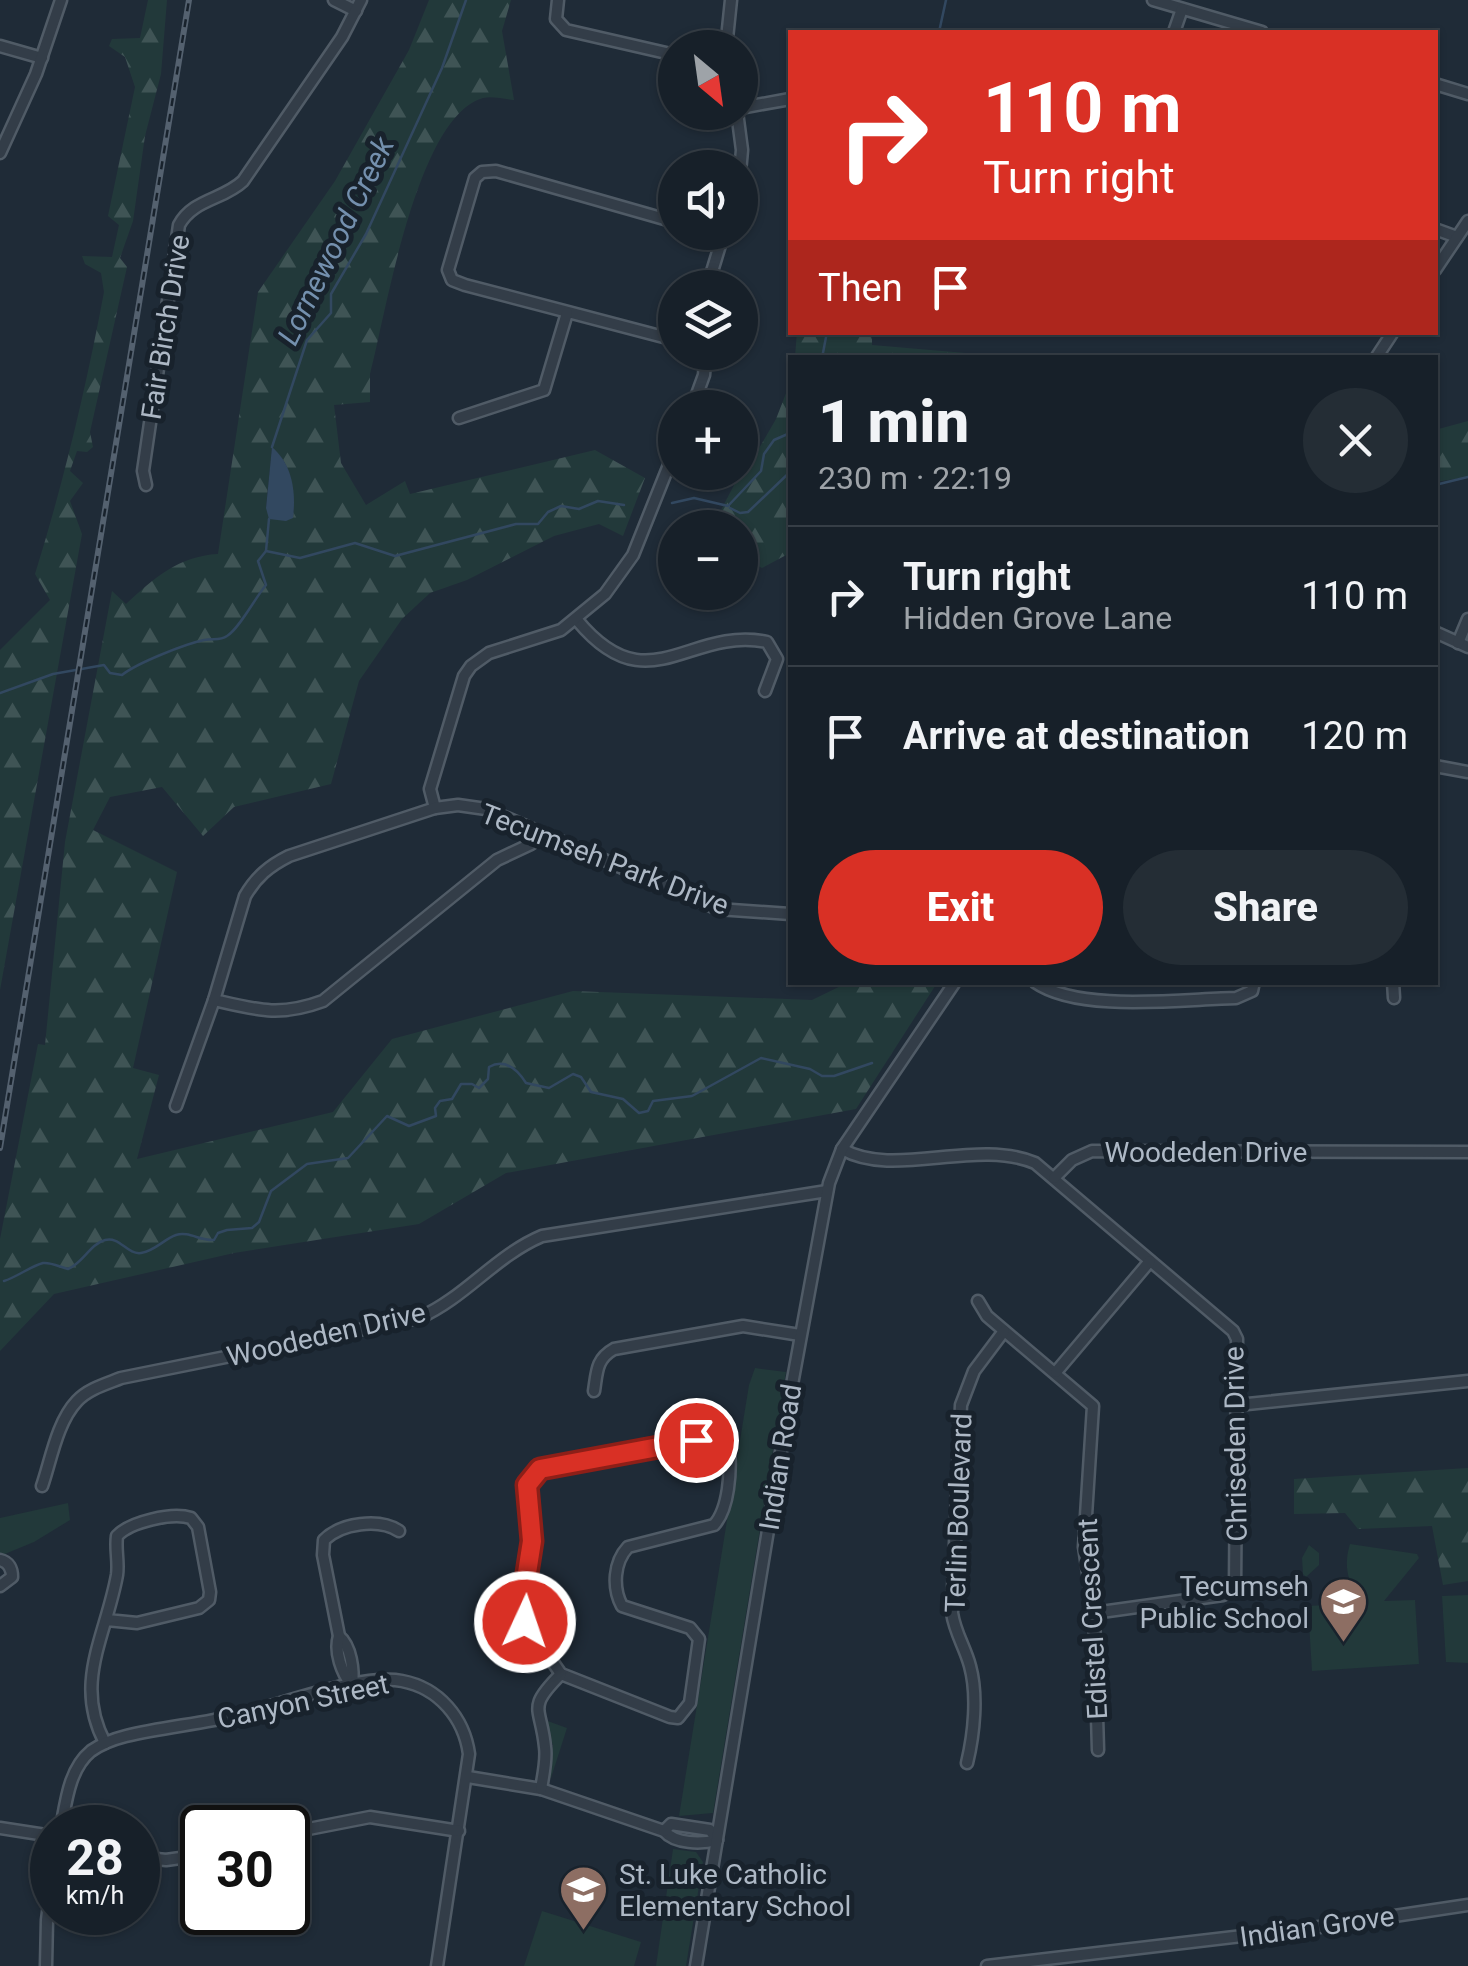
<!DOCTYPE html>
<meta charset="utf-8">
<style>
body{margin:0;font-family:Roboto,sans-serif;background:#242d35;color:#f1f3f6;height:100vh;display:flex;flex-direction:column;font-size:38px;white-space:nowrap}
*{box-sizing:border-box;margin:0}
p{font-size:32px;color:#9ea3a8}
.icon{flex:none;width:55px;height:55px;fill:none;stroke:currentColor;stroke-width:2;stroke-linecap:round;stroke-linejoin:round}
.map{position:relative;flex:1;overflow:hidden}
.panel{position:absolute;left:788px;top:355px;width:650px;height:630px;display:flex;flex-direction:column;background:#172029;border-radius:0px;box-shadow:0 2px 8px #0004,0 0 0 2px #363e46}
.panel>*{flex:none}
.top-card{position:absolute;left:788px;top:30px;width:650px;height:305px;border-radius:0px;box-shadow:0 2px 8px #0004,0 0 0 2px #363e46;background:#d93025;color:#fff;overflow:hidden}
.needle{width:65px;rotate:151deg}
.controls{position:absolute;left:658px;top:30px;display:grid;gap:20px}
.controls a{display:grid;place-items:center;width:100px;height:100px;border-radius:50%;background:#172029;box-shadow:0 2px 8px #0004,0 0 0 2px #363e46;font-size:50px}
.speed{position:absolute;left:30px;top:1805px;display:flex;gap:20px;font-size:50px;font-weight:700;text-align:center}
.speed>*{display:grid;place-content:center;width:130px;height:130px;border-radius:50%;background:#172029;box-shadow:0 2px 8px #0004,0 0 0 2px #363e46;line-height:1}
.speed small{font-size:25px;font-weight:400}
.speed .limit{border:5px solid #111;border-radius:15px;background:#fff;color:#111}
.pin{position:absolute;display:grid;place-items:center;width:85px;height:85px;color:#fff;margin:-42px;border:5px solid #fff;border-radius:50%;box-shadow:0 2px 10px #0007}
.me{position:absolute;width:110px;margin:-55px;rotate:3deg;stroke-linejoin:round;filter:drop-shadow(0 0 8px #0008)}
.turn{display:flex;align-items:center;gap:35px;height:210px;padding:0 30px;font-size:45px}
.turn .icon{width:130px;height:130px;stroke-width:2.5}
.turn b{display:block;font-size:70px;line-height:85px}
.then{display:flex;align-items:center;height:95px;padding:0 30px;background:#0003;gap:20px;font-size:38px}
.round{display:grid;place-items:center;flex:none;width:105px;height:105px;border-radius:52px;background:#242d35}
.overview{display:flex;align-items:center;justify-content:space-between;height:170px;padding:0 30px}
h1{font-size:60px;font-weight:800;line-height:75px}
.action{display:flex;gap:20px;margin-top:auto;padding:20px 30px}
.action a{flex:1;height:115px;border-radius:60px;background:#d93025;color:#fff;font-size:40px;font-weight:800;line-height:115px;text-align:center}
.action a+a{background:#242d35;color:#f1f3f6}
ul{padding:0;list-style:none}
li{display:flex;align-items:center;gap:30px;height:140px;padding:0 30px;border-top:2px solid #363e46}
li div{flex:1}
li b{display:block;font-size:38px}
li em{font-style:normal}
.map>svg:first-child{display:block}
.forest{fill:url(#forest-firs);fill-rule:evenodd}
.green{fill:#22393a}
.water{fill:#324860}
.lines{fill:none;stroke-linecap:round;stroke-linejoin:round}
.stream{stroke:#324860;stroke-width:2.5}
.minor-casing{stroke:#505b66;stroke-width:15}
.minor{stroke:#333d48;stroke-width:10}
.rail-casing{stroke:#54616f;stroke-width:6}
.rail{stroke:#18222c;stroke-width:2.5;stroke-dasharray:8;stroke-linecap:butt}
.route-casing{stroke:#8d1f18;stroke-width:25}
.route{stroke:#d93025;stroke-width:18}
.labels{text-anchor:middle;stroke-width:10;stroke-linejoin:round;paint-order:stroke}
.street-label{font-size:28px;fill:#adb8c5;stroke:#18222c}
.poi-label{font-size:28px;fill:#adb8c5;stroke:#18222c;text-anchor:end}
.water-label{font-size:30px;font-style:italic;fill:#7490ae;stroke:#18222c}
</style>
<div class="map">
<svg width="1468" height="1966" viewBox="0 0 1468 1966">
<defs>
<pattern id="forest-firs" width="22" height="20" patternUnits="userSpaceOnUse" patternTransform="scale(2.5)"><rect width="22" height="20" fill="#22393a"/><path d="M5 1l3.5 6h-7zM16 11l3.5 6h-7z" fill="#3f5455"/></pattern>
</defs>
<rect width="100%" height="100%" fill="#1f2b37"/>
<g class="forest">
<path d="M148,0H167L161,74L145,136L133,221L120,258L127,267L90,432L93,447L87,452L77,451L70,471L83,483L70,501L82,534L0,990V650L50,600L35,574C64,481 86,388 104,292L101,273L85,264L82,256L112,257L119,225L108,216L135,87L125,57L109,46L112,39L140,38Z"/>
<path d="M429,0H511L502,31L514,100C505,99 492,96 483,98C417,116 386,313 370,374V402L334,405L341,463L366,505L405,481L410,494L595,450L645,478L623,536L599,524L554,536L467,580L430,593L402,619L359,681L331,784L234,807L203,836L162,787L110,797L93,830L177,872L133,1068L159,1075L137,1159L333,1112L392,1039L573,991L812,1000L847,983H937L856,1109L506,1173L419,1224L234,1253L54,1294L0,1351V1239L38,1044L45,1045L65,842L112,591L126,604C154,578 179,556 218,554L258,292L335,181L409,50ZM272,448C293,464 295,494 293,518L266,507Z"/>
<path d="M797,332L872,333V345L1012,357H795Z"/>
<path d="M790,383V553L762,568L740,556V528L712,527L741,472L747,469L776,419Z"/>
<path d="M1468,421V477L1435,482V430Z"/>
<path d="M1468,1468V1581L1443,1585L1432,1526L1358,1529L1345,1513L1294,1514V1479Z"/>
</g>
<g class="green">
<path d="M755,1368L786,1372L713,1813L679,1816L749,1385Z"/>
<path d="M68,1503L70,1520L34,1542L0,1556V1518Z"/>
<path d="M1350,1544L1417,1554L1419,1558L1384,1601L1415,1600L1419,1664L1312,1671L1308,1606L1363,1603C1348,1584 1343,1567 1350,1544Z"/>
<path d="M1309,1545L1319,1553V1565L1306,1577L1303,1574L1302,1558Z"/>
<path d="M1468,1595V1663L1446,1662L1442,1596Z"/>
<path d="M542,1719L567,1728L551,1778L546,1776L553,1745Z"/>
<path d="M673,1849L696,1852L703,1862L686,1966H656Z"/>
<path d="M542,1911L641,1942L634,1966H524Z"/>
</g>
<path class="water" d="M272,447C293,465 296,493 293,518L286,521L269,519L266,508Z"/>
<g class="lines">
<g class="stream">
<path d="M939,32L946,0"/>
<path d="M822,358L827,332"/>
<path d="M272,447L307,340L331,313V294L366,234L442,68L466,0"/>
<path d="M1435,485L1468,477"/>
<path d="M672,503L694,498L728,506L761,471L764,454L774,440L790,433"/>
<path d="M730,508L740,513L748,512L790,472"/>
<path d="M266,551L269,519"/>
<path d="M0,693L53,674L104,665L110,673L122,675C137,663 185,644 204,640C213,638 220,641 227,636C239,629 255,598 266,585L258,561L266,551L300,558L355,543L395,556L516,524H538L548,512L561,506L579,509L598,501L624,505"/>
<path d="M4,1281C17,1277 31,1266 43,1263C51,1262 60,1267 68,1269C83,1263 90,1244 105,1240C120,1236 127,1255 141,1253C155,1251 164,1239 176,1235C189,1231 200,1241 214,1240L218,1233L227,1230L252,1228L259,1222L271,1191L307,1164L348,1158L387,1116L409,1126L436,1116L435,1108L440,1101L452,1099L461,1084H472L479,1088L488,1079L489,1067C505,1058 517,1069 526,1083L549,1088L573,1074L581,1077L591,1092L623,1099L639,1113L648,1111L653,1101L692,1096L761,1058L810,1069L822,1076H834L872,1063"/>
</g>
<defs>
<g id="minor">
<path d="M334,0L356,11"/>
<path d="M558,0L556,19L566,30L675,55"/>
<path d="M1153,0L1262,32"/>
<path d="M1174,32L1182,9"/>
<path d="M0,46L42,58"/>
<path d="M726,48L731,0"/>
<path d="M1435,84L1468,94"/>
<path d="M740,108L790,99"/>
<path d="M737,112L742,150L740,172"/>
<path d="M0,153L36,74L61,0"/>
<path d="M675,222L496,171L482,172L475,178L448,270L452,280L465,285L675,340"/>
<path d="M1435,229L1457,237"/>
<path d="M1435,270L1468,221"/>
<path d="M707,288L724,232"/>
<path d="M1376,358L1393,332"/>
<path d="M692,408L704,375L706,352"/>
<path d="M459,418L544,390L567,313"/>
<path d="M146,485L143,471L179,225C193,199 223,200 243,181L342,37L361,0"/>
<path d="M577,620C648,706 688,626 767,642L777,659L765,691"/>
<path d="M1435,632L1468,647"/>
<path d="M1458,643L1468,619"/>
<path d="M1435,766L1468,772"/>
<path d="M435,808L430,789L464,676L471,666L489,653L561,630L605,594L633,555L675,450"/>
<path d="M1035,982C1079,1013 1182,999 1236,998L1252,991L1254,982"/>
<path d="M1393,982L1394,998"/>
<path d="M214,1000C257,1010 280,1017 323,1001L497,860L531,844L545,834"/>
<path d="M176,1106L214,1000L245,896C256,877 269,866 289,856L435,808L458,805L486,809L718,909L790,914"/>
<path d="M842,1149C893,1179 976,1138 1035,1163L1233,1331L1237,1339L1235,1588L1223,1595L1094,1613"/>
<path d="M1054,1178L1072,1160L1092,1151L1468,1152"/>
<path d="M978,1301L987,1316L1093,1406L1084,1547L1094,1613L1098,1750"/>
<path d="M1056,1372L1150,1261"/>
<path d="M594,1391C597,1372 596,1359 614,1349L743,1326L800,1335"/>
<path d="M1238,1405L1468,1381"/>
<path d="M697,1440L722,1442L729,1449C731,1471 729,1509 714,1525L628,1547C614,1562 612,1587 622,1606L690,1628L699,1639L690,1703L678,1718L670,1717L561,1674L525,1622L522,1605L532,1541L527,1485L540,1469Z"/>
<path d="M42,1486C51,1460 57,1422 77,1401C88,1389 106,1384 121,1378L419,1318C466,1297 495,1256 542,1236L827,1191"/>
<path d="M0,1560C9,1562 12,1569 12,1577L0,1586"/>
<path d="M339,1636C351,1646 354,1670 352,1686"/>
<path d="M352,1686C342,1673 334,1652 339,1636L323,1555L324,1540C341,1523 379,1518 399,1531"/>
<path d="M105,1743C73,1683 106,1636 117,1575C119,1562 115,1549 117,1536C130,1522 172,1512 191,1518L198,1527L210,1592L209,1600L199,1608L137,1623L107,1620"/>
<path d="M967,1763C974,1734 978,1695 970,1666C965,1647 955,1633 952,1613L961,1405L974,1371L1004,1331"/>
<path d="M468,1777L541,1789L664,1831C675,1844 701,1844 717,1840"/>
<path d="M541,1789C543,1776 547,1760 545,1747C541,1706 526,1709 561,1674"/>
<path d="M0,1828L52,1836"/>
<path d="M61,1828C66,1802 69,1769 91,1751C101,1744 114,1739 126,1736C163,1727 201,1724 238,1715C281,1705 362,1673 402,1681C439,1688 464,1718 469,1754L437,1966"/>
<path d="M664,1831L671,1824L710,1830L717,1840"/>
<path d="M288,1833L370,1817L459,1831"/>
<path d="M138,1857L166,1860L202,1855"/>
<path d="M46,1966L47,1920L52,1881"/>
<path d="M696,1966L793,1379L829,1183L842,1149L955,982"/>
<path d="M987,1966L1328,1926L1468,1905"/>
</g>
</defs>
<use href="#minor" class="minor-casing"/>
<use href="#minor" class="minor"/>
<defs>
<path id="rail" d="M0,1148L189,0"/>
</defs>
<use href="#rail" class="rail-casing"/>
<use href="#rail" class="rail"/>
</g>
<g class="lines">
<defs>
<path id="route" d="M525,1622L522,1605L532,1541L527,1485L540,1469L696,1440"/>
</defs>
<use href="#route" class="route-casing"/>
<use href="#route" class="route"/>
</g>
<defs>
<symbol id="school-pin" viewBox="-11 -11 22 30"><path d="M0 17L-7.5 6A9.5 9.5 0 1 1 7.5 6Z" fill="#8d6e63" stroke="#18222c"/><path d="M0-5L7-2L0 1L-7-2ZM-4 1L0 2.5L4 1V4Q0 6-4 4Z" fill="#fff"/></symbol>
</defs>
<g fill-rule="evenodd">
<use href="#school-pin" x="1316" y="1574" width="55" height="75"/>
<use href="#school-pin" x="556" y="1862" width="55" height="75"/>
</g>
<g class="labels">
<g class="street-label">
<text transform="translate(165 327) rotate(-81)" y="10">Fair Birch Drive</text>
<text transform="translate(605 859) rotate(21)" y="10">Tecumseh Park Drive</text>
<text x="1206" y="1162">Woodeden Drive</text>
<text transform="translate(326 1334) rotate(-13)" y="10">Woodeden Drive</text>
<text transform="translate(1235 1444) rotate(-91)" y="10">Chriseden Drive</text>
<text transform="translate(780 1457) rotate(-81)" y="10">Indian Road</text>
<text transform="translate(958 1513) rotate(-88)" y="10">Terlin Boulevard</text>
<text transform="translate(1092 1619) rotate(-93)" y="10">Edistel Crescent</text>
<text transform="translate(303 1701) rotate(-12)" y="10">Canyon Street</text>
<text transform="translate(1317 1926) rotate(-8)" y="10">Indian Grove</text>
</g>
<g class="poi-label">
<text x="1309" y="1596">Tecumseh<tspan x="1309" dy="32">Public School</tspan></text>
<text x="619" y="1884" text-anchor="start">St. Luke Catholic<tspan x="619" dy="32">Elementary School</tspan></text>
</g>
<g class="water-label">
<text transform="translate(336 241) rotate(-64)" y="10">Lornewood Creek</text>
</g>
</g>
</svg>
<div class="controls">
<a><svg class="needle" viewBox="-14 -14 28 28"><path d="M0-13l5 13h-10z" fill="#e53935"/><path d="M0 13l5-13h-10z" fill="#9ea3a8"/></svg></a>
<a><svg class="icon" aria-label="sound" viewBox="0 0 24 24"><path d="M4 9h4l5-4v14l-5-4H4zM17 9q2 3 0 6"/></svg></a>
<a><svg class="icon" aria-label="layers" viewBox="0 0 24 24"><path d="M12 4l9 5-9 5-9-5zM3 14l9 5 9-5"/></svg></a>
<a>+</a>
<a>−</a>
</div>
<div class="speed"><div>28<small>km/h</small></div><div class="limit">30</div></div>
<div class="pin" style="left:696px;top:1440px;background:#d93025"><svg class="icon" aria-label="arrive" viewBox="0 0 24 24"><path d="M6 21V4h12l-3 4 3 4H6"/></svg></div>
<svg class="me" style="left:525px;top:1622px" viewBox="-20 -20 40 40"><circle r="17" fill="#d93025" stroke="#fff" stroke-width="3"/><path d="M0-11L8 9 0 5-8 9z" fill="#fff"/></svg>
<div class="top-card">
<div class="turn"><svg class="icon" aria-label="right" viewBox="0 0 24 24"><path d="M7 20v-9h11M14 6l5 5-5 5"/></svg><div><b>110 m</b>Turn right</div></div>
<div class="then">Then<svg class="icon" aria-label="arrive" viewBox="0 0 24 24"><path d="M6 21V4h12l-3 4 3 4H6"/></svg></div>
</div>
<section class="panel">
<div class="overview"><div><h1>1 min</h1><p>230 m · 22:19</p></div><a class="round"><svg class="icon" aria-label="close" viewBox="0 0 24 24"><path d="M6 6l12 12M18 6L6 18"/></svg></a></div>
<ul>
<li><svg class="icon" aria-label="right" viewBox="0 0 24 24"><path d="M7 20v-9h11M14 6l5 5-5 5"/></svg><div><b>Turn right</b><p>Hidden Grove Lane</p></div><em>110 m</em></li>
<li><svg class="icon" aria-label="arrive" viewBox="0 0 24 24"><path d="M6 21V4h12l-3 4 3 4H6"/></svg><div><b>Arrive at destination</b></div><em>120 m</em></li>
</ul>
<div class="action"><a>Exit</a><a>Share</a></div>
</section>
</div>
